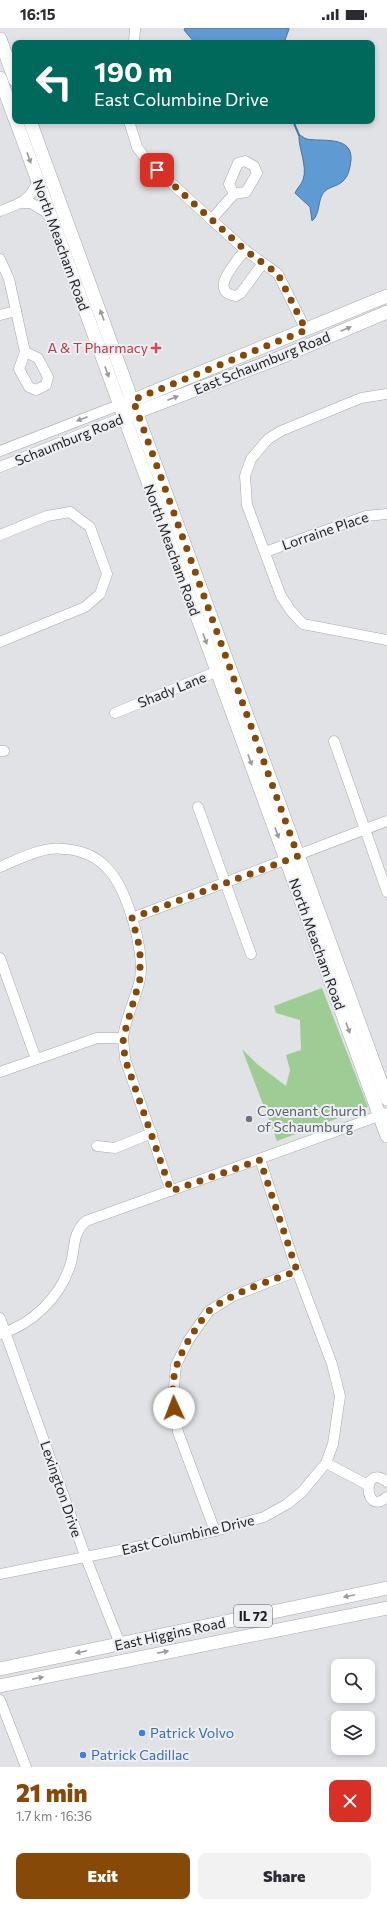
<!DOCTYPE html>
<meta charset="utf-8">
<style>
body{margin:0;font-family:Commissioner,sans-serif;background:#f2f2f3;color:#2b2b33;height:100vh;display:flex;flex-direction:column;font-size:15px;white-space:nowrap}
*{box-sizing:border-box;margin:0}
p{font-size:13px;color:#7c7c81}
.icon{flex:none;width:22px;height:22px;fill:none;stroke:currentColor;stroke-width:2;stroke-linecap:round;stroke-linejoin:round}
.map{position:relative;height:1739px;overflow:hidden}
.sheet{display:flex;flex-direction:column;background:#fff;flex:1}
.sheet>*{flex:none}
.hud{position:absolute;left:12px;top:12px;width:363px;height:84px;border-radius:8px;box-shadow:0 2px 6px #0003;background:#00695c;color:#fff;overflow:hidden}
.controls{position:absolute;left:331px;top:1631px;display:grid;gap:8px}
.controls a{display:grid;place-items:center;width:44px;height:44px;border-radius:8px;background:#fff;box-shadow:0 2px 6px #0003;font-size:20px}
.pin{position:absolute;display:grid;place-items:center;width:34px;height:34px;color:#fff;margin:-17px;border-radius:8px;box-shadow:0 2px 6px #0006}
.me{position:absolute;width:44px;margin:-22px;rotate:358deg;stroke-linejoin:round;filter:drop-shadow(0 0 3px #0008)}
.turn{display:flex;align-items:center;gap:14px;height:84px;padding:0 16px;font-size:18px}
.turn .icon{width:52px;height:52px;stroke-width:2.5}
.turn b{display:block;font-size:28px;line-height:34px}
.round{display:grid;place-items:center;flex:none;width:42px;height:42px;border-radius:8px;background:#f2f2f3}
.headline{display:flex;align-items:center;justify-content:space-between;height:68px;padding:0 16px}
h1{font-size:24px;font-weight:800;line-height:30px;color:#864908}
.action{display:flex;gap:8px;margin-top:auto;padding:8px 16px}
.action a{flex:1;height:46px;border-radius:8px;background:#864908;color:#fff;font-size:16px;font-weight:800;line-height:46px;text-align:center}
.action a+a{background:#f2f2f3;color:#2b2b33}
.status{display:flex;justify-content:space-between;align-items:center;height:28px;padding:0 20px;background:#fff;direction:ltr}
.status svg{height:11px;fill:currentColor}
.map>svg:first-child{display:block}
.green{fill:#9fcc95}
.water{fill:#5f9ad2;stroke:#4c759d}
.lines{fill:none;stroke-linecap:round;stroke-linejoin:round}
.stream{stroke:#4c759d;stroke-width:2}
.minor-casing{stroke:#a5a8ab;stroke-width:11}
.major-casing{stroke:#a5a8ab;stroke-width:14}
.minor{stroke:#fff;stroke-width:10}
.major{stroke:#fff;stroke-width:13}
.oneway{fill:#9a9a9b}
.route{stroke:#864908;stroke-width:7;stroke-dasharray:0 12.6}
.health-dot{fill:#e0444e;stroke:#edeff3;stroke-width:1.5}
.worship-dot{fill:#6b7280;stroke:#edeff3;stroke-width:1.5}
.shop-dot{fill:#3f7fe0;stroke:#edeff3;stroke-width:1.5}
.labels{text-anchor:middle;stroke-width:4;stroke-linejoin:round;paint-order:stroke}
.shield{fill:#edeff3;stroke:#5c5d5f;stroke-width:1}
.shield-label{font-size:13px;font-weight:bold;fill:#1e1f20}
.street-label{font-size:14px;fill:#1e1f20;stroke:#edeff3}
.health-label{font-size:14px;fill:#be3a42;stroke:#edeff3;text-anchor:end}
.worship-label{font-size:14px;fill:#5b616d;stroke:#edeff3;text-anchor:start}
.shop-label{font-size:14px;fill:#366cbe;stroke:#edeff3;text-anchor:start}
</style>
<div class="status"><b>16:15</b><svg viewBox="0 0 49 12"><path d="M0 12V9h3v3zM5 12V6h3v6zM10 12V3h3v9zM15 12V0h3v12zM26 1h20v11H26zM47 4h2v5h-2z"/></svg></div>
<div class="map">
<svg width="387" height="1739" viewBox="0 0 387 1739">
<rect width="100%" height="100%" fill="#e0e2e5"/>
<path class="green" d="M322,960L368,1079L277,1113L242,1021L257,1036L286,1058L290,1042L286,1027L301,1022L300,992L276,985L274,978Z"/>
<g class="water">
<path d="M185,0H289V1L284,15H195L184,2Z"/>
<path d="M299,107C303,108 303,110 307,111C321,114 353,107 351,132C350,139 349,147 344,152C339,158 331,158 325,163C317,170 321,186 312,193L310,179L295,165C297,160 301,157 303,152C308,138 298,120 299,107Z"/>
</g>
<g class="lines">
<path class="stream" d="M293,93L299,107"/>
<defs>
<g id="minor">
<path d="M134,15L135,0"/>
<path d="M129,93L137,119L148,134L245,222L278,246L306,302"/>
<path d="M23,175H31L49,186"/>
<path d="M0,183C17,177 33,172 37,152"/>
<path d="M211,192L234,166L246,164L257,145L254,138L245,133L238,135L229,156L234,166"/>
<path d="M245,222C237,233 207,264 236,268L241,265L263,235"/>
<path d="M0,231L9,251L25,324"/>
<path d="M0,287L16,283"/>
<path d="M25,324L38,330L48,349L46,357L36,362L29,359L19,341Z"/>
<path d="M387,366L361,370L281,403L268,411L251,431L245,448L247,477L281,568L291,583L303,596L387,612"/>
<path d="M0,423L119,377"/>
<path d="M0,439L123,389"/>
<path d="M0,507L47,488L70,484L90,499L107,546L100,566L85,579L0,614"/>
<path d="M265,524L366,488L387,486"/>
<path d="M115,685L223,641"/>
<path d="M334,713L387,864"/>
<path d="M0,723H4"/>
<path d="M198,779L251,926"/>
<path d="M0,839C19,831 43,818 64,821C78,822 94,827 105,838C127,858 145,923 140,951C136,971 125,990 123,1010C123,1016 125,1024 125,1031L171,1163"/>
<path d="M132,890L387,793"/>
<path d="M0,930L36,1031"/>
<path d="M0,1044L97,1010H123"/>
<path d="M97,1118L115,1120L152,1105"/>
<path d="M0,1290L86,1530L120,1616"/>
<path d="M0,1306C33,1296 59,1270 70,1238C76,1220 71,1207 86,1193L387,1085"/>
<path d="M326,1435L368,1457"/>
<path d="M387,1454C362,1433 363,1490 387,1469"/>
<path d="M215,1503L178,1404L173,1370L176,1337L188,1313L209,1283L233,1268L297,1243"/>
<path d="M0,1546L215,1503L264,1489L287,1476L302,1464L326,1435L333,1416L340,1368L332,1336L297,1243L260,1131"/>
<path d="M0,1672L26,1739"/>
</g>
<g id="major">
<path d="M0,11L15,52"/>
<path d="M0,50L15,91"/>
<path d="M16,93L387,1108"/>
<path d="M30,93L387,1071"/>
<path d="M126,375L387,268"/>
<path d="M129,387L274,332L387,284"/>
<path d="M0,1641L387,1560"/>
<path d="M0,1658L387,1580"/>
</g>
</defs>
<use href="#minor" class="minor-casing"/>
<use href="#major" class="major-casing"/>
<use href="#minor" class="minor"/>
<use href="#major" class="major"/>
</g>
<defs><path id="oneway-solid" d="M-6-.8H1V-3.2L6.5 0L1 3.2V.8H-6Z"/></defs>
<g class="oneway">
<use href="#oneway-solid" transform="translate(29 130) rotate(70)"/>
<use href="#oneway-solid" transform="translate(102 287) rotate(-110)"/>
<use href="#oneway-solid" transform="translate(346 301) rotate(-23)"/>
<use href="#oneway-solid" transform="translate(107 344) rotate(70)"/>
<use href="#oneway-solid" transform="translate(173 370) rotate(-21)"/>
<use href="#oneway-solid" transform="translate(82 391) rotate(159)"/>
<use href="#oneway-solid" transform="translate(205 611) rotate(70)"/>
<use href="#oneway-solid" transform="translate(250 732) rotate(70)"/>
<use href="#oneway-solid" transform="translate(277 805) rotate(70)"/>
<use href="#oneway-solid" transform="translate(348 1000) rotate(70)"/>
<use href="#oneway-solid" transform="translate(349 1568) rotate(168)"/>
<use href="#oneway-solid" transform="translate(81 1624) rotate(168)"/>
<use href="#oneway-solid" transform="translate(163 1624) rotate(-11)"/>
<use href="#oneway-solid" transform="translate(38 1650) rotate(-12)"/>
</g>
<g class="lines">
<path class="route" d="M157,142L245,222L278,246L306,302L133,372L298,828L132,890L140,921V951L123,1010L125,1031L171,1163L260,1132L297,1243C268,1254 235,1263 210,1282C205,1286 201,1294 197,1299C179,1326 169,1347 174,1380"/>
</g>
<path class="health-dot" d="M154 314h4v4h4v4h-4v4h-4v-4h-4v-4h4z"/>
<circle class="worship-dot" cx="249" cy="1091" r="4"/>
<g class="shop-dot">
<circle cx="142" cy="1705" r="4"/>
<circle cx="83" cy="1727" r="4"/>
</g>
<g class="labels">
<rect class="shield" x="234" y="1577" width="38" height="22" rx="3"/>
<g class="shield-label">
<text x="253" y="1593">IL 72</text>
</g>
<g class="street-label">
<text transform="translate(61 217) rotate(70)" y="5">North Meacham Road</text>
<text transform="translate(262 335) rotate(-22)" y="5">East Schaumburg Road</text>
<text transform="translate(69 412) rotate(-22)" y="5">Schaumburg Road</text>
<text transform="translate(325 503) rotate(-19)" y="5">Lorraine Place</text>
<text transform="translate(172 522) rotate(70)" y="5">North Meacham Road</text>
<text transform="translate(172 662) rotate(-22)" y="5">Shady Lane</text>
<text transform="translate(317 916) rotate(70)" y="5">North Meacham Road</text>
<text transform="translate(61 1461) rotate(71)" y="5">Lexington Drive</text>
<text transform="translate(188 1507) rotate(-13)" y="5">East Columbine Drive</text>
<text transform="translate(170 1606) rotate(-12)" y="5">East Higgins Road</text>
</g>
<g class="health-label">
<text x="148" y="325">A &amp; T Pharmacy</text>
</g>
<g class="worship-label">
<text x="257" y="1088">Covenant Church<tspan x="257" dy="16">of Schaumburg</tspan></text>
</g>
<g class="shop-label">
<text x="150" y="1710">Patrick Volvo</text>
<text x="91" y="1732">Patrick Cadillac</text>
</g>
</g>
</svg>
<div class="controls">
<a><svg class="icon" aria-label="search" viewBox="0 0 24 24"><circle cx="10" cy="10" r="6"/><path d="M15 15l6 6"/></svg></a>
<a><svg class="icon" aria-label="layers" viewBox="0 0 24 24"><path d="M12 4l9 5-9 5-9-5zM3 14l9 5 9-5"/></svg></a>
</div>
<div class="pin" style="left:157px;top:142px;background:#d93025"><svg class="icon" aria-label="arrive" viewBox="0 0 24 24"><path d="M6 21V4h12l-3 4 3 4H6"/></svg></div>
<svg class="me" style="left:174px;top:1380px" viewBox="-20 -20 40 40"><circle r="19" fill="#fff"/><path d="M0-13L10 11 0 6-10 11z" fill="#864908"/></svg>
<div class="hud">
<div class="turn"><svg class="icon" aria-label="left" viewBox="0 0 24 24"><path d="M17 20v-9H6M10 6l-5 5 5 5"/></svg><div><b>190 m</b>East Columbine Drive</div></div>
</div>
</div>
<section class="sheet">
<div class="headline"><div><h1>21 min</h1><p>1.7 km · 16:36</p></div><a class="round" style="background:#d93025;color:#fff"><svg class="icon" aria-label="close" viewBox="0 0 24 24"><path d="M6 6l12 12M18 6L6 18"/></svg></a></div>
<div class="action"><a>Exit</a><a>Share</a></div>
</section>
